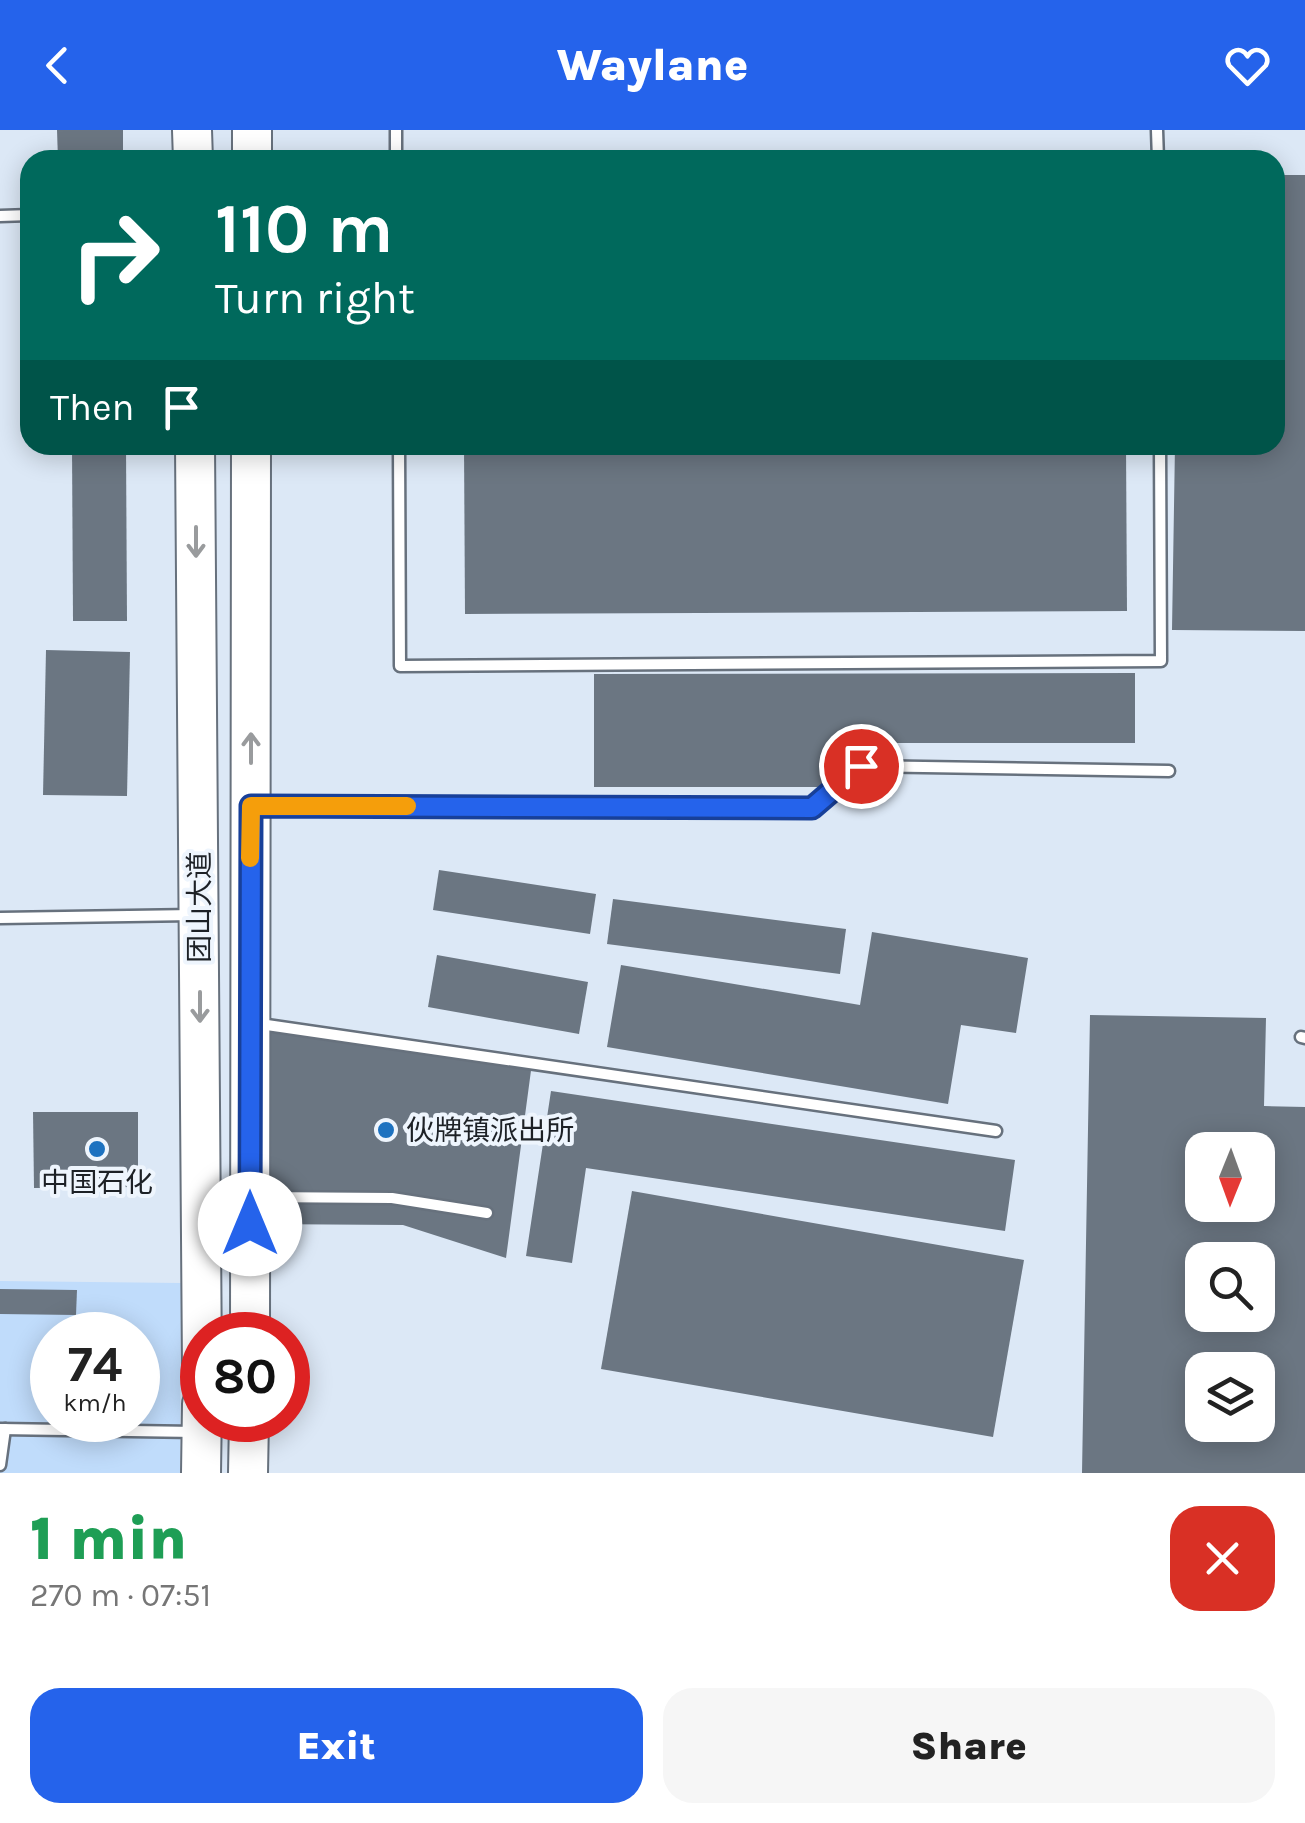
<!DOCTYPE html>
<meta charset="utf-8">
<style>
body{margin:0;font-family:Karla,"Noto Sans SC",sans-serif;background:#f6f6f6;color:#222;height:100vh;display:flex;flex-direction:column;font-size:38px;white-space:nowrap}
*{box-sizing:border-box;margin:0}
p{font-size:32px;color:#767676}
.icon{flex:none;width:55px;height:55px;fill:none;stroke:currentColor;stroke-width:2;stroke-linecap:round;stroke-linejoin:round}
.map{position:relative;height:1343px;overflow:hidden}
.sheet{display:flex;flex-direction:column;background:#fff;flex:1}
.sheet>*{flex:none}
.top-card{position:absolute;left:20px;top:20px;width:1265px;height:305px;border-radius:30px;box-shadow:0 5px 25px #0003;background:#00695c;color:#fff;overflow:hidden}
.needle{width:65px;rotate:181deg}
.tools{position:absolute;left:1185px;top:1002px;display:grid;gap:20px}
.tools a{display:grid;place-items:center;width:90px;height:90px;border-radius:20px;background:#fff;box-shadow:0 5px 25px #0003;font-size:50px}
.speed{position:absolute;left:30px;top:1182px;display:flex;gap:20px;font-size:50px;font-weight:700;text-align:center}
.speed>*{display:grid;place-content:center;width:130px;height:130px;border-radius:50%;background:#fff;box-shadow:0 5px 25px #0003;line-height:1}
.speed small{font-size:25px;font-weight:400}
.speed .limit{border:15px solid #d22;background:#fff;color:#111}
.pin{position:absolute;display:grid;place-items:center;width:85px;height:85px;color:#fff;margin:-42px;border:5px solid #fff;border-radius:50%;box-shadow:0 2px 10px #0007}
.me{position:absolute;width:110px;margin:-55px;rotate:0deg;stroke-linejoin:round;filter:drop-shadow(0 0 8px #0008)}
.turn{display:flex;align-items:center;gap:35px;height:210px;padding:0 30px;font-size:45px}
.turn .icon{width:130px;height:130px;stroke-width:2.5}
.turn b{display:block;font-size:70px;line-height:85px}
.then{display:flex;align-items:center;height:95px;padding:0 30px;background:#0003;gap:20px;font-size:38px}
.round{display:grid;place-items:center;flex:none;width:105px;height:105px;border-radius:30px;background:#f6f6f6}
.summary{display:flex;align-items:center;justify-content:space-between;height:170px;padding:0 30px}
h1{font-size:60px;font-weight:800;line-height:75px;color:#1e9e55}
.button{display:flex;gap:20px;margin-top:auto;padding:20px 30px}
.button a{flex:1;height:115px;border-radius:30px;background:#2563eb;color:#fff;font-size:40px;font-weight:800;line-height:115px;text-align:center}
.button a+a{background:#f6f6f6;color:#222}
header{display:flex;justify-content:space-between;align-items:center;height:130px;padding:0 30px;background:#2563eb;color:#fff;font-size:45px;font-weight:800}
.map>svg:first-child{display:block}
.green{fill:#c0dcfb;fill-rule:evenodd}
.building{fill:#6b7682;fill-rule:evenodd}
.lines{fill:none;stroke-linecap:round;stroke-linejoin:round}
.lane-casing{stroke:#67717d;stroke-width:15}
.highway-casing{stroke:#67717d;stroke-width:42}
.lane{stroke:#fff;stroke-width:10}
.highway{stroke:#fff;stroke-width:38}
.oneway{stroke:#999b9d}
.route-casing{stroke:#184099;stroke-width:25}
.route{stroke:#2563eb;stroke-width:18}
.slow{stroke:#f59e0b;stroke-width:18}
.poi-dot{fill:#1d72c0;stroke:#eef5fd;stroke-width:4}
.labels{text-anchor:middle;stroke-width:8;stroke-linejoin:round;paint-order:stroke}
.street-label{font-size:28px;fill:#1d2126;stroke:#eef5fd}
.poi-label{font-size:28px;fill:#1d2126;stroke:#eef5fd;text-anchor:start}
</style>
<header><svg class="icon" aria-label="back" viewBox="0 0 24 24"><path d="M15 5l-7 7 7 7"/></svg>Waylane<svg class="icon" aria-label="heart" viewBox="0 0 24 24"><path d="M12 20l-8-8c-3-5 5-10 8-4 3-6 11-1 8 4z"/></svg></header>
<div class="map">
<svg width="1305" height="1343" viewBox="0 0 1305 1343">
<rect width="100%" height="100%" fill="#dce8f6"/>
<path class="green" d="M0,1151L181,1153L180,1343H0ZM52,1205H138V1290H52Z"/>
<g class="building">
<path d="M57,0H123V30H58Z"/>
<path d="M1275,45H1305V501L1172,500L1175,315H1275Z"/>
<path d="M72,315H126L127,491H73Z"/>
<path d="M464,315H1126L1127,481L465,484Z"/>
<path d="M46,520L130,522L127,666L43,665Z"/>
<path d="M1135,543V613H830V657H594V544Z"/>
<path d="M439,740L596,764L590,804L433,780Z"/>
<path d="M613,769L846,799L840,844L607,814Z"/>
<path d="M872,802L1028,828L1016,903L961,895L948,974L607,917L621,835L860,875Z"/>
<path d="M437,825L588,852L579,904L428,877Z"/>
<path d="M1090,885L1266,888L1264,976L1305,977V1343H1082ZM1202,1020H1258V1075H1202ZM1202,1130H1258V1185H1202ZM1202,1240H1258V1295H1202Z"/>
<path d="M250,893L532,933L506,1128L403,1095L250,1094Z"/>
<path d="M551,961L1015,1030L1005,1101L586,1038L572,1133L526,1126Z"/>
<path d="M33,982H138V1057L34,1058Z"/>
<path d="M632,1061L1024,1130L993,1307L601,1239Z"/>
<path d="M0,1159L77,1160L76,1185L0,1184Z"/>
</g>
<g class="lines">
<defs>
<g id="lane">
<path d="M396,0V30"/>
<path d="M1157,0L1158,30"/>
<path d="M0,86L30,85"/>
<path d="M399,315L400,536L1161,531L1160,315"/>
<path d="M256,676L812,678L861,636L1169,641"/>
<path d="M0,788L193,785"/>
<path d="M260,894L996,1001"/>
<path d="M1301,907L1305,908"/>
<path d="M256,1067L392,1068L487,1083"/>
<path d="M0,1299L196,1302"/>
<path d="M0,1335L5,1299"/>
</g>
<g id="highway">
<path d="M192,0L193,30"/>
<path d="M252,30V0"/>
<path d="M195,315L202,1239"/>
<path d="M250,1205L251,315"/>
<path d="M201,1343L202,1274"/>
<path d="M248,1343L249,1290"/>
</g>
</defs>
<use href="#lane" class="lane-casing"/>
<use href="#highway" class="highway-casing"/>
<use href="#lane" class="lane"/>
<use href="#highway" class="highway"/>
</g>
<defs><path id="oneway-shaft" d="M-6 0H5M1.5-3L5.5 0L1.5 3" fill="none" stroke-width="1.6" stroke-linecap="round" stroke-linejoin="round" transform="scale(2.5)"/></defs>
<g class="oneway">
<use href="#oneway-shaft" transform="translate(196 412) rotate(90)"/>
<use href="#oneway-shaft" transform="translate(251 618) rotate(-90)"/>
<use href="#oneway-shaft" transform="translate(200 877) rotate(90)"/>
</g>
<g class="lines">
<defs>
<path id="route" d="M250,1094L251,676L812,678L861,636"/>
</defs>
<use href="#route" class="route-casing"/>
<use href="#route" class="route"/>
<path class="slow" d="M250,728L251,676H407"/>
</g>
<g class="poi-dot">
<circle cx="386" cy="1000" r="10"/>
<circle cx="97" cy="1019" r="10"/>
</g>
<g class="labels">
<g class="street-label">
<text transform="translate(199 777) rotate(-90)" y="10">团山大道</text>
</g>
<g class="poi-label">
<text x="406" y="1010">伙牌镇派出所</text>
<text x="97" y="1062" text-anchor="middle">中国石化</text>
</g>
</g>
</svg>
<div class="tools">
<a><svg class="needle" viewBox="-14 -14 28 28"><path d="M0-13l5 13h-10z" fill="#e53935"/><path d="M0 13l5-13h-10z" fill="#767676"/></svg></a>
<a><svg class="icon" aria-label="search" viewBox="0 0 24 24"><circle cx="10" cy="10" r="6"/><path d="M15 15l6 6"/></svg></a>
<a><svg class="icon" aria-label="layers" viewBox="0 0 24 24"><path d="M12 4l9 5-9 5-9-5zM3 14l9 5 9-5"/></svg></a>
</div>
<div class="speed"><div>74<small>km/h</small></div><div class="limit">80</div></div>
<div class="pin" style="left:861px;top:636px;background:#d93025"><svg class="icon" aria-label="arrive" viewBox="0 0 24 24"><path d="M6 21V4h12l-3 4 3 4H6"/></svg></div>
<svg class="me" style="left:250px;top:1094px" viewBox="-20 -20 40 40"><circle r="19" fill="#fff"/><path d="M0-13L10 11 0 6-10 11z" fill="#2563eb"/></svg>
<div class="top-card">
<div class="turn"><svg class="icon" aria-label="right" viewBox="0 0 24 24"><path d="M7 20v-9h11M14 6l5 5-5 5"/></svg><div><b>110 m</b>Turn right</div></div>
<div class="then">Then<svg class="icon" aria-label="arrive" viewBox="0 0 24 24"><path d="M6 21V4h12l-3 4 3 4H6"/></svg></div>
</div>
</div>
<section class="sheet">
<div class="summary"><div><h1>1 min</h1><p>270 m · 07:51</p></div><a class="round" style="background:#d93025;color:#fff"><svg class="icon" aria-label="close" viewBox="0 0 24 24"><path d="M6 6l12 12M18 6L6 18"/></svg></a></div>
<div class="button"><a>Exit</a><a>Share</a></div>
</section>
